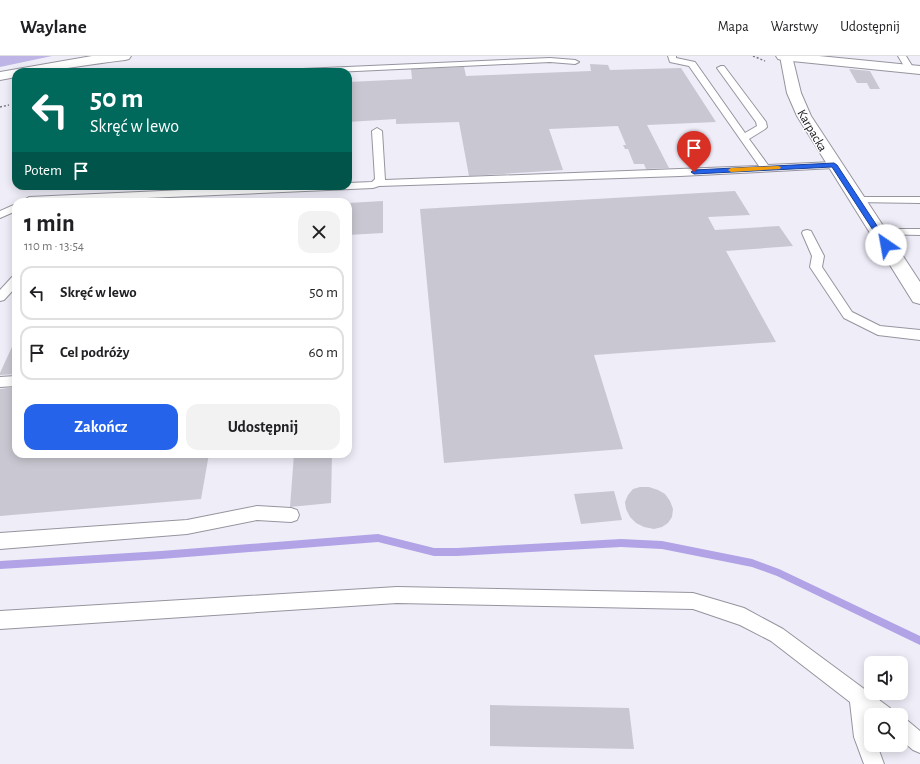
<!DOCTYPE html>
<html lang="pl">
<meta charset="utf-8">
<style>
body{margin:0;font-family:"Alegreya Sans",sans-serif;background:#f2f2f2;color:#202124;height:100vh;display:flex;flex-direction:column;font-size:15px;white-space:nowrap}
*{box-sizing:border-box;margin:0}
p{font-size:13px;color:#757577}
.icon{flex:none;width:22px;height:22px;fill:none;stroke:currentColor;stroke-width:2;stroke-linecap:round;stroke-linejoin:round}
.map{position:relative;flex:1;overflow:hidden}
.panel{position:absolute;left:12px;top:142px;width:340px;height:260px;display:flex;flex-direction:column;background:#fff;border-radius:12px;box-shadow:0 2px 10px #0003}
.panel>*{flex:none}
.banner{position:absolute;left:12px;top:12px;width:340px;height:122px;border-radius:12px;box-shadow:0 2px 10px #0003;background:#00695c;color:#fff;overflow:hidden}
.tools{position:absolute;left:864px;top:600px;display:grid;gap:8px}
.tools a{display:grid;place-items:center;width:44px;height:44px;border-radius:8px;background:#fff;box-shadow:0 2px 10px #0003;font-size:20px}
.pin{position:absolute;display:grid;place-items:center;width:34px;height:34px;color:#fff;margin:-41px -17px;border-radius:50% 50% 50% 0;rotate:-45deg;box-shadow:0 0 4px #0007}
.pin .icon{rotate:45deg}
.me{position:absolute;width:44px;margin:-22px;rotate:327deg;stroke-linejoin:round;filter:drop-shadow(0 0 3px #0008)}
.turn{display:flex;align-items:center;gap:14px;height:84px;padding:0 12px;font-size:18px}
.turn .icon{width:52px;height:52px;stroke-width:2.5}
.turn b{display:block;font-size:28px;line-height:34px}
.then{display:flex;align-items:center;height:38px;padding:0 12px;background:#0003;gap:8px;font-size:15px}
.round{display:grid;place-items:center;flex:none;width:42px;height:42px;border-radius:12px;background:#f2f2f2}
.head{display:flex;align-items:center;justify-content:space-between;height:68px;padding:0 12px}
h1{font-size:24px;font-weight:700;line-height:30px}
.primary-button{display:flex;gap:8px;margin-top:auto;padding:8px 12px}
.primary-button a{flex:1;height:46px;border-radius:12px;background:#2563eb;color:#fff;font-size:16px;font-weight:700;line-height:46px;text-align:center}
.primary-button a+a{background:#f2f2f2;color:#202124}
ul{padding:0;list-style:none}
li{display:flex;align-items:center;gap:12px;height:54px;margin:0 8px 6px;padding:0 4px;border:2px solid #e0e0e0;border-radius:12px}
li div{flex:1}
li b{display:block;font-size:15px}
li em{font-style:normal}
header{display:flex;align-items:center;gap:24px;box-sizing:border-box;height:56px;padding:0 20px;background:#fff;border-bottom:1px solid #e0e0e0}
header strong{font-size:19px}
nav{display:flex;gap:22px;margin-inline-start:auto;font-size:14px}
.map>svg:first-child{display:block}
.green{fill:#beb4e5}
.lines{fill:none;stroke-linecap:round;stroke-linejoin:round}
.stream{fill:#b1a3e6;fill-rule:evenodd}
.building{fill:#c9c7d1}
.service-casing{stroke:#96949e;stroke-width:2}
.minor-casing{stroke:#96949e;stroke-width:2}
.tertiary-casing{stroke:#96949e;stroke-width:2}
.path{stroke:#79787f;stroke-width:1.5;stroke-dasharray:2 2;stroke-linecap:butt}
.service{fill:#fff;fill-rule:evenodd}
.minor{fill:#fff;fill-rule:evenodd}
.tertiary{fill:#fff;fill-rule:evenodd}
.route{fill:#2563eb;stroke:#184099}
.slow{fill:#f59e0b}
.labels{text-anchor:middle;stroke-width:3;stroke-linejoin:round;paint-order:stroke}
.far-street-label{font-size:13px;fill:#100f13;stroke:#fcfcfe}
</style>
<header>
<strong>Waylane</strong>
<nav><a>Mapa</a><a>Warstwy</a><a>Udostępnij</a></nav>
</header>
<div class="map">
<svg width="920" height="708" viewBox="0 0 920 708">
<rect width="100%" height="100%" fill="#efedf8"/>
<path class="green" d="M0,0H52L0,11Z"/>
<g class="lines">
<path class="stream" d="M378,478L434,492H457L621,483L662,485L752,503L779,513L920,580V589L777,520L752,511L662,493L621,491L457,500H434L378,486L161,503L0,513V505L161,495Z"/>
</g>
<g class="building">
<path d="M590,8L608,9L610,14L681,12L716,66L647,69L669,112L646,113L644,108H634L628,93H625L623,89H626L618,70L549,73L563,114L469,120L459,66L396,68V63L348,66V26L412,23L411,13L464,11L466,20L591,15Z"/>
<path d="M849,13L870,15L880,33H870L867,27H857Z"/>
<path d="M136,130H156L153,133L135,131Z"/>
<path d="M735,135L750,159L708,161L715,174L779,170L793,190L726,195L776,286L594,299L623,393L444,407L420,153Z"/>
<path d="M383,145V177L348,179V147Z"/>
<path d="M16,282V318L0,319V317Z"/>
<path d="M16,331V398H209L201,443L0,460V333Z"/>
<path d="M294,398H332L331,447L290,451Z"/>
<path d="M640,431H649L658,434L665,438L670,445L673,453L672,461L668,467L662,471L654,473L644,471L636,467L630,461L626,453L625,446L628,439L633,433Z"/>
<path d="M614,435L622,464L581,468L574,438Z"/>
<path d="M490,649L629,652L634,693L490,690Z"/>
</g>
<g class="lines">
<defs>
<g id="service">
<path d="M668,0H676V2L695,6L745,77L757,70L756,66L717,12L721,10H724L766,66L767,71L765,73L749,83L768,109L834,106L839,109L834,112L680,120L379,130L373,132L54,146H25L24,144L29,141L274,130H348V127L372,126L375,123L372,75L377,72L382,75L385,124L759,110L689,10L670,6Z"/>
<path d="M898,0H906L914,13L913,15H907Z"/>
<path d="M550,2L575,4L579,6L575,8L550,6L335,16H276L280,14Z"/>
<path d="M857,141H920V147L853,146L852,144Z"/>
<path d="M16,148V155L0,162V155Z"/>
<path d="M878,173H920V179L874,178L873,176L874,174Z"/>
<path d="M807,174L811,175L812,177L824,200L822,211L852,256L880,270L920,274V284L878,279L844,262L810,211L812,200L802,177L803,175Z"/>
<path d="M16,220V231L4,244L0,245V234L12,221Z"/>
<path d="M16,320V330L0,331V321Z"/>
<path d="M257,450L291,452L297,454L299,459L297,464L291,466L257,464L187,478L0,493V477L187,464Z"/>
<path d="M397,531L693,537L744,552L783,573L890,652L893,659H871V689H877L884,708H864L854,681L850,646L771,585L740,569L693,553L397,547L0,573V555Z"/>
<path d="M901,662L908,665L920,675V697L913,694L901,684Z"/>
</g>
<path id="minor" d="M780,0H792L801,37L811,60L920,226V248L913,246L797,60L787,37Z"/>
<g id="tertiary">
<path d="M92,0H131L129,3L125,4C89,8 53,16 16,16V21L0,24V16Z"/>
<path d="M776,0H819L920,10V18L782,4L778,3Z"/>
</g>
</defs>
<use href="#service" class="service-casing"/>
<use href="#minor" class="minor-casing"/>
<use href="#tertiary" class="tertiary-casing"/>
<g class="path">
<path d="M753,0L765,5"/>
<path d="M0,51L9,49"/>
</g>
<use href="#service" class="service"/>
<use href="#minor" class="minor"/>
<use href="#tertiary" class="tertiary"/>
</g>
<path class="route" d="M834,107L837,109L889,188V191H884L832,111L694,118L691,116L694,114Z"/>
<path class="slow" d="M778,110L781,111L780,113L731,116L728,114L731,112Z"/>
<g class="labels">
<g class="far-street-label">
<text transform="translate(813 74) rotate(60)" y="5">Karpacka</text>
</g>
</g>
</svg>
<div class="tools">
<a><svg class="icon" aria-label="sound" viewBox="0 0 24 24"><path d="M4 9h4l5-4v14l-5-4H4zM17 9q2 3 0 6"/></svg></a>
<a><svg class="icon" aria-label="search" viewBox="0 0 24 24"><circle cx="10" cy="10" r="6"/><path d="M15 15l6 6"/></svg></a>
</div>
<div class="pin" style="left:694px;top:116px;background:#d93025"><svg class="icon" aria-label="arrive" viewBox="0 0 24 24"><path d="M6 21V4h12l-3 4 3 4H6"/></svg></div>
<svg class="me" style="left:886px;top:189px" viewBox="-20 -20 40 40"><circle r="19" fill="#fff"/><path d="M0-13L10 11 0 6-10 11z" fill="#2563eb"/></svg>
<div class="banner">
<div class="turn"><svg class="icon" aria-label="left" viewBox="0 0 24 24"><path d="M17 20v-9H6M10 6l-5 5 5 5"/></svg><div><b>50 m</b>Skręć w lewo</div></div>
<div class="then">Potem<svg class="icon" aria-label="arrive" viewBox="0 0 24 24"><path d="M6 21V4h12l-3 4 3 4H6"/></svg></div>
</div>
<section class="panel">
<div class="head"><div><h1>1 min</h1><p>110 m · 13:54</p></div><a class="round"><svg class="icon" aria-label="close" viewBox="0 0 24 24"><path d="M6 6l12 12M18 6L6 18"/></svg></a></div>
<ul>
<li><svg class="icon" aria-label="left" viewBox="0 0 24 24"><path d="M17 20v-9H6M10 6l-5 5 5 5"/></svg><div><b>Skręć w lewo</b></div><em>50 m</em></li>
<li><svg class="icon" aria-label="arrive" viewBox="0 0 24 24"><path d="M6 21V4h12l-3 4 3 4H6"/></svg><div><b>Cel podróży</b></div><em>60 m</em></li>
</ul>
<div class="primary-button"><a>Zakończ</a><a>Udostępnij</a></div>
</section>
</div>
